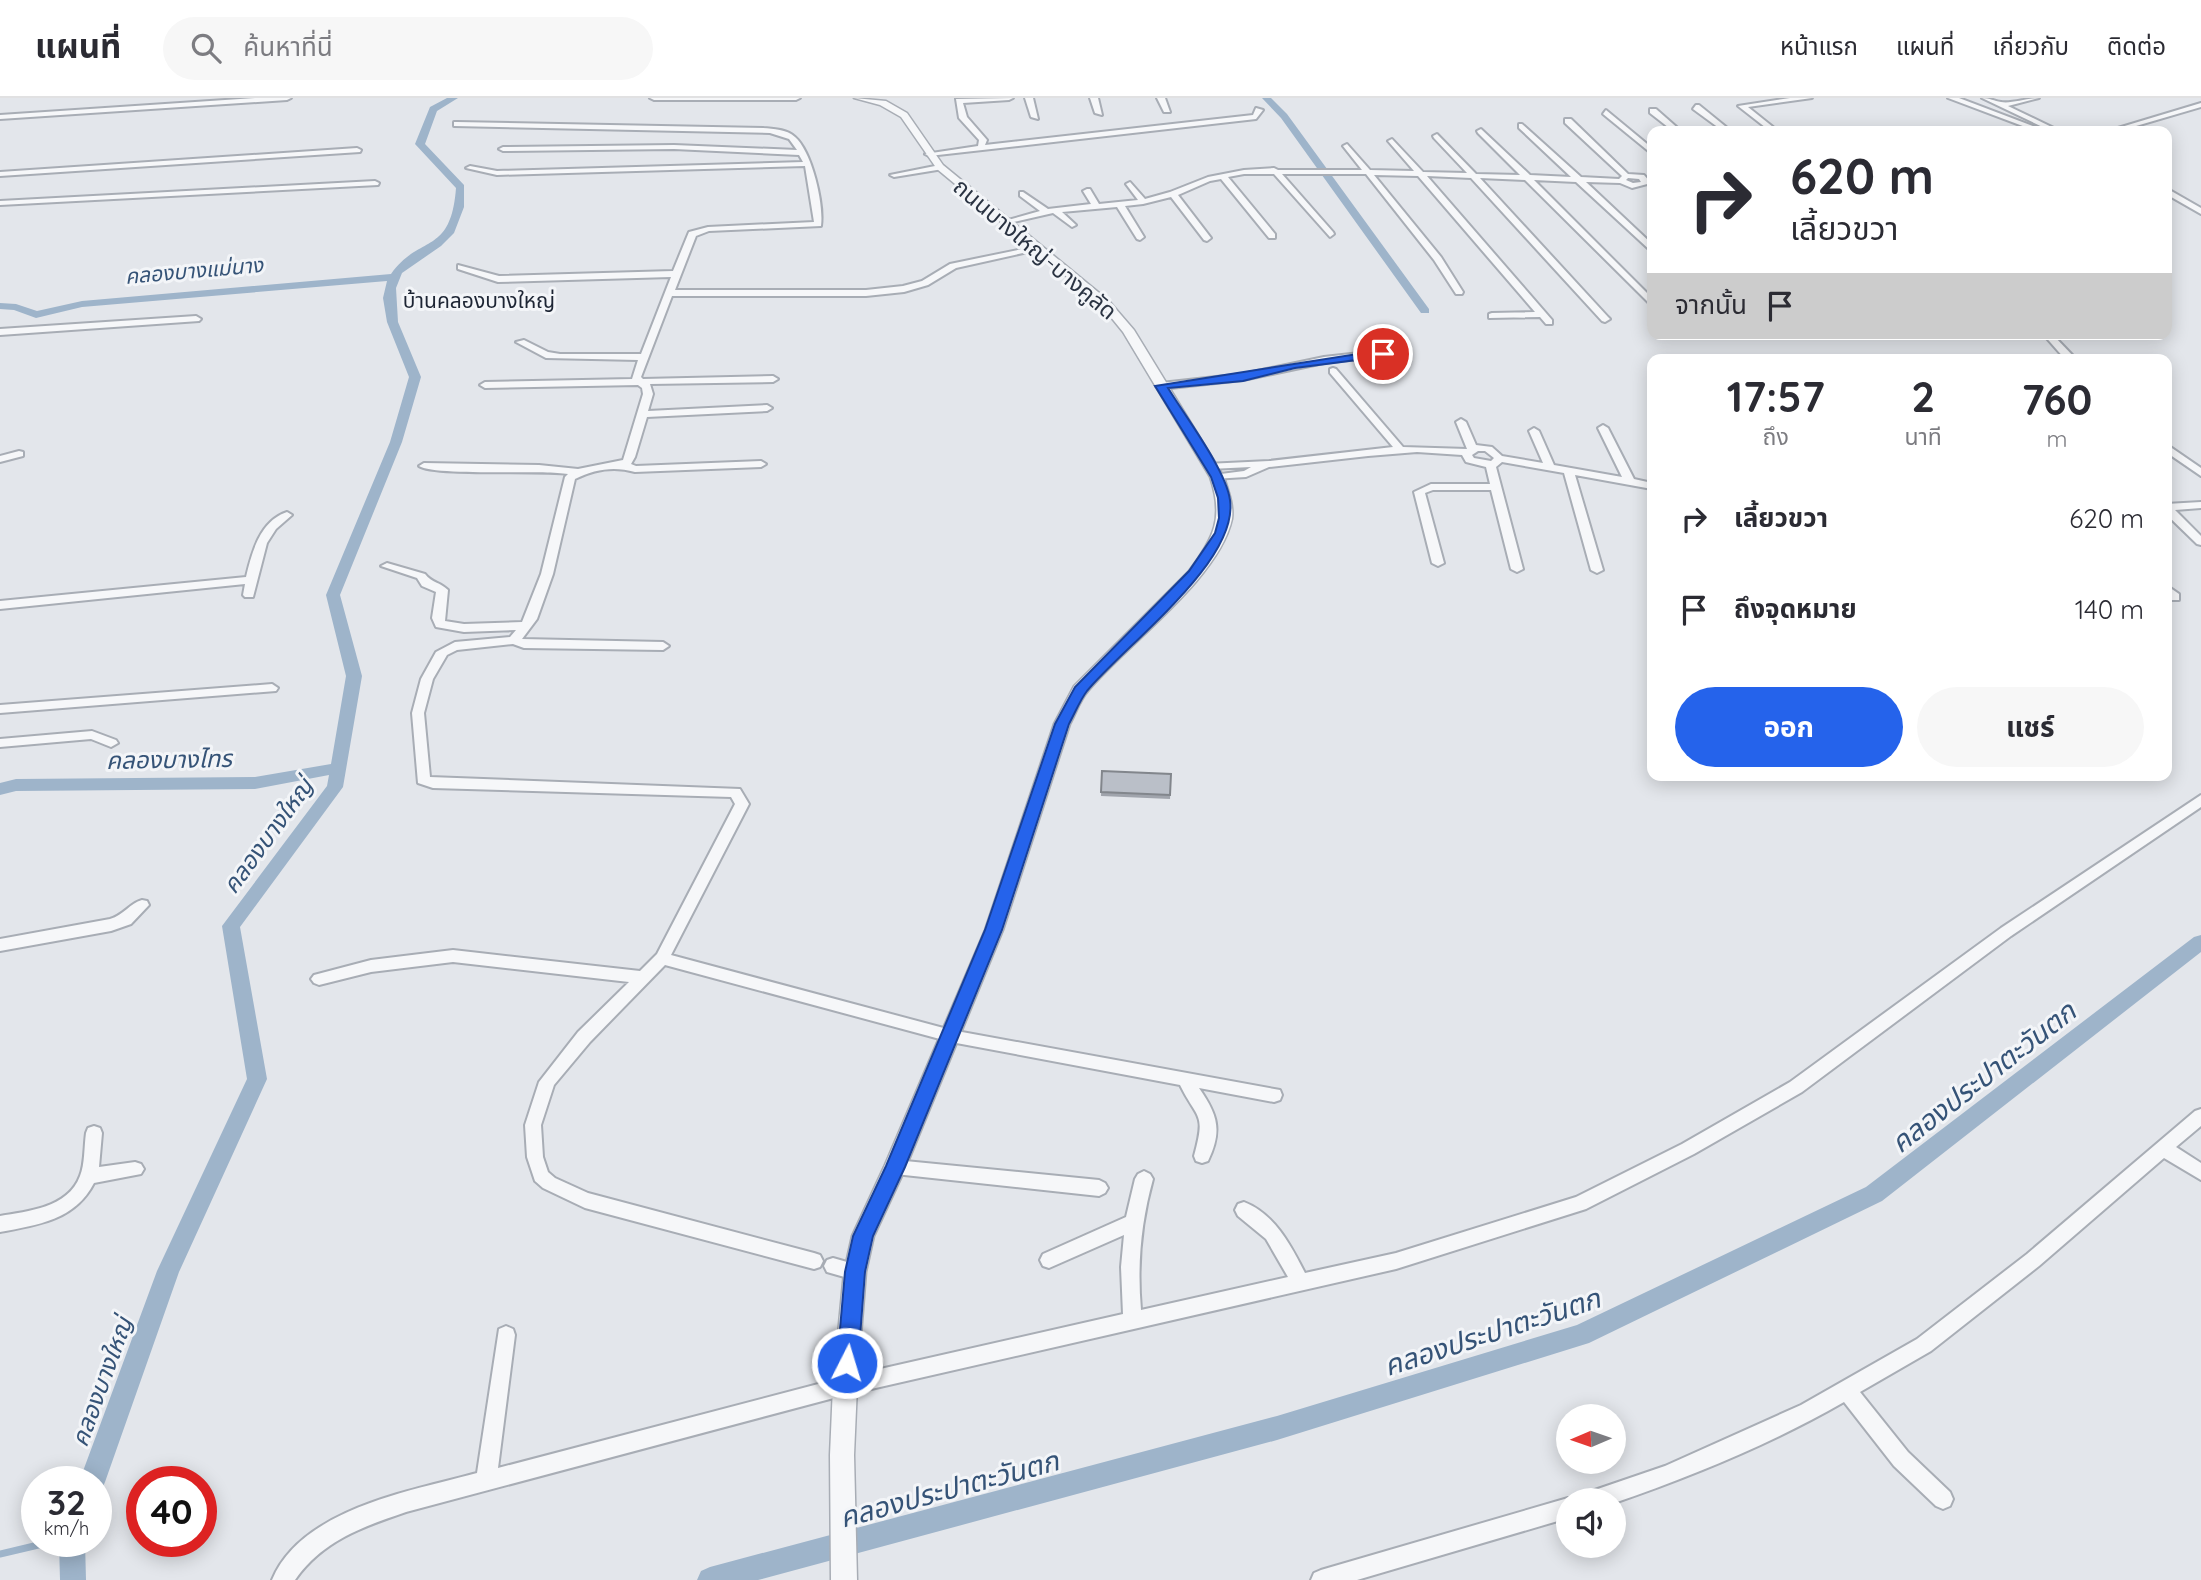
<!DOCTYPE html>
<html lang="th">
<meta charset="utf-8">
<style>
body{margin:0;font-family:Quicksand,"Noto Sans Thai",sans-serif;background:#f7f7f7;color:#2b2b33;height:100vh;display:flex;flex-direction:column;font-size:26px;white-space:nowrap}
*{box-sizing:border-box;margin:0}
p{font-size:23px;color:#7c7c81}
.icon{flex:none;width:38px;height:38px;fill:none;stroke:currentColor;stroke-width:2;stroke-linecap:round;stroke-linejoin:round}
.map{position:relative;flex:1;overflow:hidden}
.sheet{position:absolute;left:1647px;top:256px;width:525px;height:427px;display:flex;flex-direction:column;background:#fff;border-radius:14px;box-shadow:0 4px 18px #0003}
.sheet>*{flex:none}
.banner{position:absolute;left:1647px;top:28px;width:525px;height:214px;border-radius:14px;box-shadow:0 4px 18px #0003;background:#fff;color:#2b2b33;overflow:hidden}
.needle{width:46px;rotate:268deg}
.tools{position:absolute;left:1556px;top:1306px;display:grid;gap:14px}
.tools a{display:grid;place-items:center;width:70px;height:70px;border-radius:50%;background:#fff;box-shadow:0 4px 18px #0003;font-size:35px}
.speed{position:absolute;left:21px;top:1368px;display:flex;gap:14px;font-size:35px;font-weight:700;text-align:center}
.speed>*{display:grid;place-content:center;width:91px;height:91px;border-radius:50%;background:#fff;box-shadow:0 4px 18px #0003;line-height:1}
.speed small{font-size:18px;font-weight:400}
.speed .limit{border:10px solid #d22;background:#fff;color:#111}
.pin{position:absolute;display:grid;place-items:center;width:60px;height:60px;color:#fff;margin:-30px;border:4px solid #fff;border-radius:50%;box-shadow:0 2px 7px #0007}
.me{position:absolute;width:77px;margin:-38px;rotate:5deg;stroke-linejoin:round;filter:drop-shadow(0 0 5px #0008)}
.turn{display:flex;align-items:center;gap:24px;height:147px;padding:0 28px;font-size:32px}
.turn .icon{width:91px;height:91px;stroke-width:2.5}
.turn b{display:block;font-size:49px;line-height:60px}
.then{display:flex;align-items:center;height:66px;padding:0 28px;background:#0003;gap:14px;font-size:26px}
.eta{display:flex;justify-content:space-evenly;align-items:center;height:119px;text-align:center}
.eta b{font-size:42px;font-weight:700;line-height:49px}
.action{display:flex;gap:14px;margin-top:auto;padding:14px 28px}
.action a{flex:1;height:80px;border-radius:42px;background:#2563eb;color:#fff;font-size:28px;font-weight:700;line-height:80px;text-align:center}
.action a+a{background:#f7f7f7;color:#2b2b33}
ul{padding:0;list-style:none}
li{display:flex;align-items:center;gap:21px;height:91px;padding:0 28px}
li div{flex:1}
li b{display:block;font-size:26px}
li em{font-style:normal}
header{display:flex;align-items:center;gap:42px;box-sizing:border-box;height:98px;padding:0 35px;background:#fff;border-bottom:2px solid #e1e1e2}
header strong{font-size:33px}
nav{display:flex;gap:38px;margin-inline-start:auto;font-size:24px}
.search{width:490px;height:63px;background:#f7f7f7;display:flex;align-items:center;gap:18px;box-sizing:border-box;padding:0 24px;border-radius:38px;color:#7c7c81;font-size:26px}
.map>svg:first-child{display:block}
.lines{fill:none;stroke-linecap:round;stroke-linejoin:round}
.stream{stroke:#9eb4ca;stroke-width:7}
.canal{fill:#9eb4ca;fill-rule:evenodd}
.minor-casing{stroke:#a8adb5;stroke-width:4}
.tertiary-casing{stroke:#a8adb5;stroke-width:3}
.minor{fill:#f6f7f9;fill-rule:evenodd}
.tertiary{fill:#f6f7f9;fill-rule:evenodd}
.wall{fill:#a0a4ac}
.building{fill:#babfc8;stroke:#82868c;stroke-width:2}
.route{fill:#2563eb;stroke:#184099;stroke-width:2}
.labels{text-anchor:middle;stroke-width:6;stroke-linejoin:round;paint-order:stroke}
.far-water-label{font-size:21px;font-style:italic;fill:#355377;stroke:#f3f5f8}
.far-quarter-label{font-size:21px;fill:#1d2534;stroke:#f3f5f8}
.street-label{font-size:23px;fill:#2b3443;stroke:#f3f5f8}
.water-label{font-size:24px;font-style:italic;fill:#355377;stroke:#f3f5f8}
.near-water-label{font-size:28px;font-style:italic;fill:#355377;stroke:#f3f5f8}
</style>
<header>
<strong>แผนที่</strong>
<div class="search"><svg class="icon" aria-label="search" viewBox="0 0 24 24"><circle cx="10" cy="10" r="6"/><path d="M15 15l6 6"/></svg>ค้นหาที่นี่</div>
<nav><a>หน้าแรก</a><a>แผนที่</a><a>เกี่ยวกับ</a><a>ติดต่อ</a></nav>
</header>
<div class="map">
<svg width="2201" height="1482" viewBox="0 0 2201 1482">
<rect width="100%" height="100%" fill="#e3e6eb"/>
<g class="lines">
<path class="stream" d="M0,1456L51,1444"/>
<g class="canal">
<path d="M447,0H458L437,13L425,46L464,87V109L454,135L441,148L402,175L396,190L398,224L421,279L402,344L340,497L362,578L343,689L240,829L267,981L179,1174L105,1384L101,1393L96,1395V1384H79L157,1173L247,981L222,828L327,688L329,677L255,691L16,693L0,697V685L16,681L255,679L331,666L346,578L326,497L390,344L409,279L387,224L383,200L387,183L82,209L36,220L14,212L0,211V205L16,206L37,213L82,203L391,176C419,136 451,158 456,90L415,46L430,9Z"/>
<path d="M1262,0H1271L1287,16L1429,211V215H1421L1281,20Z"/>
<path d="M2201,837V854L1882,1103L1589,1245L1277,1342L758,1482H697L701,1473L710,1469L1277,1318L1577,1227L1866,1089L2194,839Z"/>
<path d="M59,1444H85L86,1482H60Z"/>
</g>
<defs>
<g id="minor">
<path d="M255,0H291L287,2L0,21V17Z"/>
<path d="M650,0H800L796,2H654Z"/>
<path d="M1013,0L1009,2L963,5L967,19L987,42L985,47L1253,17L1256,10L1263,12L1256,21L929,58L925,56L978,48L979,42L959,20L956,1Z"/>
<path d="M1025,0H1033L1038,21L1031,19Z"/>
<path d="M1090,0H1098L1102,17L1095,15Z"/>
<path d="M1157,0H1165L1170,14H1164Z"/>
<path d="M1790,0H1812L1748,9L1778,33H1770L1738,8Z"/>
<path d="M1948,0H1959L2046,33H2036Z"/>
<path d="M1982,0C1990,0 1994,3 2001,4C2011,6 2027,0 2039,0L2008,8L2060,33H2051Z"/>
<path d="M2201,5V9L2119,33H2108Z"/>
<path d="M1696,7H1699L1731,33H1723L1693,11Z"/>
<path d="M1650,11H1656L1681,33H1673L1650,15Z"/>
<path d="M1606,12L1652,50V56L1603,16Z"/>
<path d="M1565,21H1571L1628,76L1644,77L1651,85L1632,90L1620,85L1586,84L1652,146V154L1576,84L1534,82L1652,200V208L1525,82L1480,80L1608,219L1610,221L1605,224L1602,223L1471,80L1427,78L1552,222V226H1546L1540,219L1489,220V216L1492,215L1535,214L1418,78L1374,77L1441,159L1463,194L1462,196H1456L1434,162L1366,76H1282L1333,134L1334,136L1330,139L1274,76H1244L1228,79L1275,136V140H1269L1221,81L1210,83L1178,97L1211,140L1207,143L1204,142L1171,99L1143,106L1125,108L1144,139L1140,142L1137,141L1117,109L1062,114L1076,127L1072,129L1053,115L1005,126L1001,124L1040,113L1020,98V94H1023L1048,111L1091,106L1083,93L1087,91H1090L1099,106L1138,102L1126,86L1130,84L1145,101L1170,94L1208,79L1244,72L1274,70L1278,72H1362L1343,48L1347,46L1370,72L1414,73L1388,43L1392,41L1423,74L1467,75L1434,40L1433,38L1437,36L1476,76L1520,77L1478,35L1477,33L1481,31L1530,77L1571,79L1519,30V26H1522L1581,79L1619,81L1622,78L1565,25ZM1628,80L1639,81L1641,84L1633,85L1626,82Z"/>
<path d="M457,24L763,30C774,31 786,31 795,39C812,54 824,106 821,128L709,133L696,138L675,192H866L903,188L922,183L950,166L1037,148L1041,151L956,170L928,187L904,194L866,198H672L641,279L643,281L773,278L778,281L773,284L650,286L653,296L648,313L767,307L772,310L767,313L647,319L635,359L631,366L636,368L761,363L766,366L761,369L635,374C614,368 595,371 575,381L553,476L537,521L522,541L663,544L669,548L663,552L524,550L513,546L457,552L447,557L433,581L424,615L430,679L740,691L749,706L671,857L951,932L1280,992L1282,997L1280,1002L1274,1004L1199,990C1217,1016 1223,1032 1208,1063L1202,1065L1196,1063L1194,1058C1206,1014 1198,1023 1180,987L951,944L665,867L590,944L554,987L541,1027L543,1059L548,1074L555,1080L588,1095L814,1155L820,1157L823,1163L820,1169L814,1171L585,1110L543,1090L535,1083L527,1059L525,1027L539,984L578,934L629,884L453,864L371,874L319,887L314,885L311,881L314,877L371,862L453,852L640,873L657,856L735,706L731,699L433,690L418,685L412,615L421,581L436,554L455,544L510,539L516,532L464,534L436,529L432,520L436,494L422,488L417,480L381,468L387,465L425,476C432,485 440,484 448,492L445,523L464,526L522,524L541,476L565,379L568,376C540,372 433,378 419,368L424,365L539,367L578,371L623,362L643,296L642,290L638,287L485,290L480,287L485,284L632,281L638,262L546,260L516,244L524,242L548,254L560,256H641L671,179L498,184L458,171V167L499,178L673,173L689,134L708,129L814,124L805,68L497,77L466,70L470,68L497,73L803,64L799,57L674,51L503,53L499,51L503,49L674,47L797,52L789,41L770,35L454,28V24Z"/>
<path d="M357,50L361,52L360,54L0,78V74Z"/>
<path d="M940,67L944,69L943,71L894,79L890,77Z"/>
<path d="M375,83L379,85L378,87L0,107V103Z"/>
<path d="M2166,90L2201,110V116L2166,96Z"/>
<path d="M196,218L201,221L199,223L0,237V231Z"/>
<path d="M2043,236H2052L2076,261H2065Z"/>
<path d="M1404,250L1409,253L1407,255L1324,265L1243,282L1161,291L1156,288L1161,285L1243,276L1324,259Z"/>
<path d="M1333,270L1336,271L1403,349L1467,351L1456,324L1461,321L1466,324L1476,347L1492,349L1502,358L1543,365L1529,333L1534,330L1539,333L1554,367L1622,379L1598,330L1603,327L1608,330L1634,381L1652,385V391L1575,377L1603,472L1597,475L1591,472L1564,375L1502,364L1496,369L1523,471L1517,474L1511,471L1491,392H1433L1425,395L1444,465L1438,468L1432,465L1414,394L1431,386H1490L1486,369L1466,364L1462,357L1417,354L1368,358L1269,369L1246,379L1213,381V377L1244,373L1251,369L1210,371L1205,368L1206,366L1269,363L1393,349L1330,275V271ZM1478,353H1485L1494,360L1491,363L1474,360L1472,357Z"/>
<path d="M2166,346L2201,370V378L2166,354Z"/>
<path d="M19,353L23,354V358L0,364V358Z"/>
<path d="M2201,404V410L2175,412L2201,438V447L2197,446L2166,416V406Z"/>
<path d="M287,414L292,417L276,431L267,445L253,499H245L243,497L245,486L0,511V503L246,479C252,454 260,423 287,414Z"/>
<path d="M2166,487L2179,496V502H2171L2166,497Z"/>
<path d="M272,586L278,590L276,593L0,615V607Z"/>
<path d="M92,633L116,642L118,645L111,649L91,641L0,649V641Z"/>
<path d="M2201,697V709L2011,838L1802,994L1694,1056L1586,1111L1396,1171L845,1297L406,1414C362,1429 322,1443 295,1482H272C301,1411 411,1393 477,1375L499,1231L506,1228L513,1231L515,1237L498,1370L845,1279L1123,1216L1121,1169L1124,1137L1049,1170L1043,1168L1040,1162L1043,1156L1126,1119L1135,1081L1138,1076L1144,1073L1150,1076L1153,1081C1141,1124 1137,1167 1141,1212L1288,1179L1266,1141L1238,1118L1235,1112L1238,1106L1244,1104C1275,1116 1291,1148 1305,1175L1396,1155L1576,1099L1682,1046L1790,984L2001,830Z"/>
<path d="M142,802L147,803L149,807L131,826L111,833L0,853V841L110,821C124,817 130,805 142,802Z"/>
<path d="M2201,1011V1028L2176,1049L2201,1065V1082L2164,1060L2039,1168L1931,1253L1860,1294L1908,1354L1950,1394L1953,1401L1950,1408L1943,1411L1936,1408L1894,1368L1844,1304C1773,1345 1690,1379 1614,1405V1402H1583L1586,1395L1665,1368L1801,1307L1917,1241L2027,1156L2195,1013Z"/>
<path d="M94,1028L100,1030L102,1035L99,1069L135,1064L141,1066L144,1071L141,1076L94,1085C75,1122 38,1127 0,1134V1118C28,1113 68,1110 80,1078C85,1066 84,1049 86,1035L88,1030Z"/>
<path d="M895,1062L1099,1082L1105,1085L1108,1090L1105,1095L1099,1098L895,1076L889,1074L886,1069L889,1064Z"/>
<path d="M833,1160L861,1168L864,1174L861,1180L855,1182L827,1174L824,1168L827,1162Z"/>
<path d="M1568,1400L1573,1402H1568V1420L1357,1482H1311L1314,1475L1321,1472Z"/>
</g>
<path id="tertiary" d="M854,0L886,3L907,15L943,67L1109,203L1134,232L1224,379C1228,392 1234,407 1232,421C1219,481 1127,546 1088,593C1080,602 1076,615 1070,626L1003,832L906,1069L874,1138L866,1174L857,1288L854,1357L857,1482H831L830,1357L833,1288L844,1174L852,1138L884,1069L985,832L1054,626L1074,588L1189,473C1214,440 1224,420 1210,379L1123,234L1101,207L937,71L901,19L880,7Z"/>
</defs>
<use href="#minor" class="minor-casing"/>
<use href="#tertiary" class="tertiary-casing"/>
<use href="#minor" class="minor"/>
<use href="#tertiary" class="tertiary"/>
</g>
<path class="wall" d="M1102,673L1171,676L1170,701L1101,698Z"/>
<path class="building" d="M1102,673L1171,676L1170,697L1101,694Z"/>
<path class="route" d="M1383,252L1387,253V258L1295,270L1243,283L1168,290C1185,318 1226,372 1230,402C1239,464 1125,547 1087,593C1080,602 1075,615 1069,626L1002,832L905,1069L873,1138L865,1174L858,1265L855,1272L847,1275L840,1272L837,1265L845,1174L853,1138L886,1068L985,832L1055,626L1075,589L1189,473L1215,435L1219,420L1218,400L1211,379L1155,288Z"/>
<g class="labels">
<g class="far-water-label">
<text transform="translate(194 173) rotate(-5)" y="7">คลองบางแม่นาง</text>
</g>
<g class="far-quarter-label">
<text x="479" y="210">บ้านคลองบางใหญ่</text>
</g>
<g class="street-label">
<text transform="translate(1035 151) rotate(40)" y="8">ถนนบางใหญ่-บางคูลัด</text>
</g>
<g class="water-label">
<text transform="translate(169 662) rotate(-1)" y="8">คลองบางไทร</text>
<text transform="translate(268 738) rotate(-54)" y="8">คลองบางใหญ่</text>
<text transform="translate(102 1284) rotate(-70)" y="8">คลองบางใหญ่</text>
</g>
<g class="near-water-label">
<text transform="translate(1983 979) rotate(-38)" y="10">คลองประปาตะวันตก</text>
<text transform="translate(1492 1234) rotate(-18)" y="10">คลองประปาตะวันตก</text>
<text transform="translate(949 1391) rotate(-15)" y="10">คลองประปาตะวันตก</text>
</g>
</g>
</svg>
<div class="tools">
<a><svg class="needle" viewBox="-14 -14 28 28"><path d="M0-13l5 13h-10z" fill="#e53935"/><path d="M0 13l5-13h-10z" fill="#7c7c81"/></svg></a>
<a><svg class="icon" aria-label="sound" viewBox="0 0 24 24"><path d="M4 9h4l5-4v14l-5-4H4zM17 9q2 3 0 6"/></svg></a>
</div>
<div class="speed"><div>32<small>km/h</small></div><div class="limit">40</div></div>
<div class="pin" style="left:1383px;top:256px;background:#d93025"><svg class="icon" aria-label="arrive" viewBox="0 0 24 24"><path d="M6 21V4h12l-3 4 3 4H6"/></svg></div>
<svg class="me" style="left:847px;top:1265px" viewBox="-20 -20 40 40"><circle r="17" fill="#2563eb" stroke="#fff" stroke-width="3"/><path d="M0-11L8 9 0 5-8 9z" fill="#fff"/></svg>
<div class="banner">
<div class="turn"><svg class="icon" aria-label="right" viewBox="0 0 24 24"><path d="M7 20v-9h11M14 6l5 5-5 5"/></svg><div><b>620 m</b>เลี้ยวขวา</div></div>
<div class="then">จากนั้น<svg class="icon" aria-label="arrive" viewBox="0 0 24 24"><path d="M6 21V4h12l-3 4 3 4H6"/></svg></div>
</div>
<section class="sheet">
<div class="eta">
<div><b>17:57</b><p>ถึง</p></div>
<div><b>2</b><p>นาที</p></div>
<div><b>760</b><p>m</p></div>
</div>
<ul>
<li><svg class="icon" aria-label="right" viewBox="0 0 24 24"><path d="M7 20v-9h11M14 6l5 5-5 5"/></svg><div><b>เลี้ยวขวา</b></div><em>620 m</em></li>
<li><svg class="icon" aria-label="arrive" viewBox="0 0 24 24"><path d="M6 21V4h12l-3 4 3 4H6"/></svg><div><b>ถึงจุดหมาย</b></div><em>140 m</em></li>
</ul>
<div class="action"><a>ออก</a><a>แชร์</a></div>
</section>
</div>
